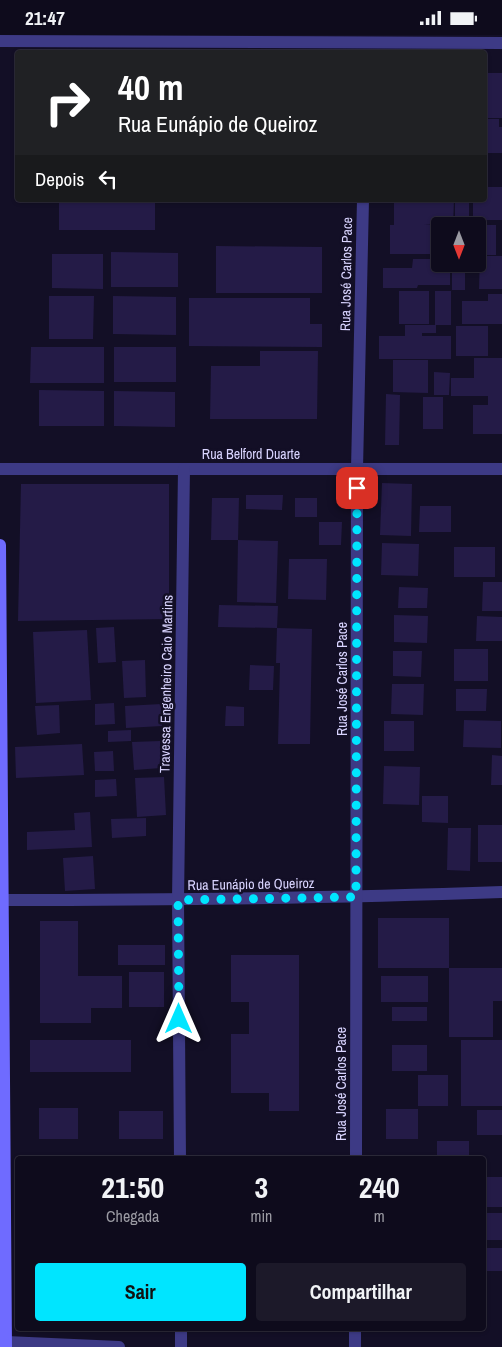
<!DOCTYPE html>
<html lang="pt">
<meta charset="utf-8">
<style>
body{margin:0;font-family:"Archivo Narrow",sans-serif;background:#1c1929;color:#f1f3f6;height:100vh;display:flex;flex-direction:column;font-size:19px;white-space:nowrap}
*{box-sizing:border-box;margin:0}
p{font-size:16px;color:#9b9ba3}
.icon{flex:none;width:28px;height:28px;fill:none;stroke:currentColor;stroke-width:2;stroke-linecap:round;stroke-linejoin:round}
.map{position:relative;flex:1;overflow:hidden}
.details{position:absolute;left:15px;top:1121px;width:471px;height:175px;display:flex;flex-direction:column;background:#0e0b1c;border-radius:5px;box-shadow:0 1px 4px #0004,0 0 0 1px #2e2b3b}
.details>*{flex:none}
.guide{position:absolute;left:15px;top:15px;width:472px;height:152px;border-radius:5px;box-shadow:0 1px 4px #0004,0 0 0 1px #2e2b3b;background:#202124;color:#fff;overflow:hidden}
.needle{width:32px;rotate:180deg}
.buttons{position:absolute;left:431px;top:182px;display:grid;gap:10px}
.buttons a{display:grid;place-items:center;width:55px;height:55px;border-radius:5px;background:#0e0b1c;box-shadow:0 1px 4px #0004,0 0 0 1px #2e2b3b;font-size:25px}
.pin{position:absolute;display:grid;place-items:center;width:42px;height:42px;color:#fff;margin:-21px;border-radius:10px;box-shadow:0 2px 8px #0006}
.me{position:absolute;width:55px;margin:-28px;rotate:0deg;stroke-linejoin:round;filter:drop-shadow(0 0 4px #0008)}
.turn{display:flex;align-items:center;gap:18px;height:105px;padding:0 20px;font-size:22px}
.turn .icon{width:65px;height:65px;stroke-width:2.5}
.turn b{display:block;font-size:35px;line-height:42px}
.then{display:flex;align-items:center;height:48px;padding:0 20px;background:#0003;gap:10px;font-size:19px}
.eta{display:flex;justify-content:space-evenly;align-items:center;height:85px;text-align:center}
.eta b{font-size:30px;font-weight:800;line-height:35px}
.action{display:flex;gap:10px;margin-top:auto;padding:10px 20px}
.action a{flex:1;height:58px;border-radius:5px;background:#00e5ff;color:#111;font-size:20px;font-weight:800;line-height:58px;text-align:center}
.action a+a{background:#1c1929;color:#f1f3f6}
.status{display:flex;justify-content:space-between;align-items:center;height:35px;padding:0 25px;background:#0e0b1c;direction:ltr}
.status svg{height:14px;fill:currentColor}
.map>svg:first-child{display:block}
.building{fill:#241b47}
.lines{fill:none;stroke-linecap:round;stroke-linejoin:round}
.minor{stroke:#3d3a85;stroke-width:12}
.secondary{stroke:#6f6bff;stroke-width:12}
.route{stroke:#00e5ff;stroke-width:9;stroke-dasharray:0 16.2}
.labels{text-anchor:middle;stroke-width:5;stroke-linejoin:round;paint-order:stroke}
.street-label{font-size:14px;fill:#d9d4ff;stroke:#130f26}
</style>
<div class="status"><b>21:47</b><svg viewBox="0 0 49 12"><path d="M0 12V9h3v3zM5 12V6h3v6zM10 12V3h3v9zM15 12V0h3v12zM26 1h20v11H26zM47 4h2v5h-2z"/></svg></div>
<div class="map">
<svg width="502" height="1312" viewBox="0 0 502 1312">
<rect width="100%" height="100%" fill="#130f26"/>
<g class="building">
<rect x="485" y="38" width="17" height="45"/>
<path d="M485,84H499V92H502V118H485Z"/>
<path d="M485,152H502V185H473V165H485Z"/>
<rect x="59" y="165" width="96" height="30"/>
<path d="M394,165H454L453,191L424,189L431,190V219H390V190H394Z"/>
<rect x="455" y="165" width="14" height="22"/>
<rect x="478" y="190" width="18" height="30"/>
<path d="M216,211L322,212V258H216Z"/>
<path d="M111,217L178,218V252H111Z"/>
<path d="M52,219H103V254L52,253Z"/>
<path d="M480,221H502V254H479Z"/>
<path d="M413,224H440V229H450V250H418L417,253H383V233H412Z"/>
<rect x="452" y="229" width="13" height="26"/>
<rect x="399" y="256" width="30" height="33"/>
<rect x="435" y="256" width="16" height="34"/>
<path d="M488,259H502V289H462V266H488Z"/>
<path d="M49,261H94L93,304H49Z"/>
<path d="M113,261L176,262V300L113,299Z"/>
<path d="M189,263H310V289H322V312L189,311Z"/>
<path d="M405,290H436V298H422V301H451V324H379V301H405Z"/>
<rect x="456" y="291" width="32" height="30"/>
<path d="M31,312H104V348H30Z"/>
<rect x="114" y="312" width="62" height="35"/>
<path d="M260,316H318L317,384H210L211,331H260Z"/>
<path d="M474,323H502V399H473V370H488V361H451V343H474Z"/>
<path d="M393,325H428V358L393,357Z"/>
<path d="M434,337L450,338L449,360H434Z"/>
<path d="M39,355L104,356V391H39Z"/>
<path d="M114,356L175,357V392L114,391Z"/>
<path d="M386,359L400,360L399,410H385Z"/>
<rect x="423" y="362" width="20" height="32"/>
<path d="M382,448L412,449L411,501L380,500Z"/>
<path d="M21,449H169V584L18,586Z"/>
<path d="M246,460H283L282,475L246,474Z"/>
<path d="M212,463H239L238,505H211Z"/>
<rect x="295" y="463" width="22" height="19"/>
<path d="M420,471H451V497H419Z"/>
<path d="M319,487H342L341,510H319Z"/>
<path d="M238,505L278,506L276,568L237,567Z"/>
<path d="M382,508L419,509L418,541L381,540Z"/>
<rect x="454" y="512" width="41" height="30"/>
<path d="M289,524H327L326,565L288,564Z"/>
<path d="M483,547H502V576H482Z"/>
<path d="M399,552L428,553L427,573H398Z"/>
<path d="M219,570L278,571L277,593L218,592Z"/>
<path d="M394,580L428,581L427,608L394,607Z"/>
<path d="M477,581L502,582V606H476Z"/>
<path d="M114,592L116,627L98,628L96,593Z"/>
<path d="M277,593L312,594L310,709H278L280,628H276Z"/>
<path d="M87,595L91,665L36,668L33,597Z"/>
<rect x="454" y="614" width="34" height="32"/>
<path d="M393,616H422L421,642L393,641Z"/>
<path d="M145,625L146,662L124,663L122,626Z"/>
<path d="M250,630L274,631L273,655H249Z"/>
<path d="M392,649H424L423,680L391,679Z"/>
<path d="M456,654H487L486,676H456Z"/>
<path d="M114,668L115,689L95,690V669Z"/>
<path d="M161,669L162,691L126,693L125,671Z"/>
<path d="M59,670L60,698L37,700L35,671Z"/>
<path d="M226,671L244,672V691H225Z"/>
<path d="M464,685L501,686V713L463,712Z"/>
<rect x="384" y="686" width="30" height="30"/>
<path d="M131,695V706L108,707V696Z"/>
<path d="M160,706L161,733L134,735L132,707Z"/>
<path d="M82,709L84,740L16,743L15,712Z"/>
<path d="M113,716L114,736H95L94,717Z"/>
<path d="M492,720L502,721V750H491Z"/>
<path d="M384,731L420,732L419,770L383,769Z"/>
<path d="M164,742L166,780L137,782L135,743Z"/>
<path d="M116,744L117,761L95,762V745Z"/>
<path d="M422,761H448V788L422,787Z"/>
<path d="M90,777L92,812L27,815V797L75,795L74,778Z"/>
<path d="M146,783V801L112,803L111,784Z"/>
<rect x="478" y="790" width="24" height="37"/>
<path d="M448,793H471L470,836L447,835Z"/>
<path d="M93,821L95,854L65,856L63,823Z"/>
<path d="M378,883H449V933H502V966H493V1002H449V933H378Z"/>
<path d="M40,886H78V941H122V973H91V988H40Z"/>
<rect x="118" y="910" width="47" height="20"/>
<path d="M231,920H299V1076H269V1058H231V999H249V967H231Z"/>
<rect x="129" y="937" width="35" height="35"/>
<rect x="381" y="941" width="47" height="26"/>
<rect x="392" y="972" width="35" height="14"/>
<rect x="30" y="1005" width="101" height="32"/>
<rect x="461" y="1005" width="41" height="66"/>
<rect x="392" y="1010" width="35" height="26"/>
<rect x="418" y="1040" width="30" height="31"/>
<rect x="39" y="1073" width="39" height="31"/>
<rect x="386" y="1074" width="32" height="30"/>
<rect x="477" y="1075" width="25" height="25"/>
<rect x="119" y="1076" width="44" height="28"/>
<rect x="437" y="1106" width="32" height="18"/>
<rect x="484" y="1142" width="18" height="30"/>
<rect x="484" y="1178" width="18" height="27"/>
<rect x="484" y="1213" width="18" height="23"/>
</g>
<g class="lines">
<g class="minor">
<path d="M0,6L502,8"/>
<path d="M0,434H502"/>
<path d="M0,863L4,865C170,865 336,863 502,857"/>
<path d="M180,1124L178,865L184,434"/>
<path d="M356,1124L357,434L363,165"/>
<path d="M181,1294V1312"/>
<path d="M6,1307L119,1312"/>
<path d="M355,1312V1294"/>
</g>
<path class="secondary" d="M0,510L6,1312"/>
</g>
<g class="lines">
<path class="route" d="M179,984L178,865L356,862L357,453"/>
</g>
<g class="labels">
<g class="street-label">
<text transform="translate(346 239) rotate(-89)" y="5">Rua José Carlos Pace</text>
<text x="251" y="424">Rua Belford Duarte</text>
<text transform="translate(342 644) rotate(-90)" y="5">Rua José Carlos Pace</text>
<text transform="translate(166 649) rotate(-89)" y="5">Travessa Engenheiro Caio Martins</text>
<text transform="translate(251 849) rotate(-1)" y="5">Rua Eunápio de Queiroz</text>
<text transform="translate(341 1049) rotate(-90)" y="5">Rua José Carlos Pace</text>
</g>
</g>
</svg>
<div class="buttons">
<a><svg class="needle" viewBox="-14 -14 28 28"><path d="M0-13l5 13h-10z" fill="#e53935"/><path d="M0 13l5-13h-10z" fill="#9b9ba3"/></svg></a>
</div>
<div class="pin" style="left:357px;top:453px;background:#d93025"><svg class="icon" aria-label="arrive" viewBox="0 0 24 24"><path d="M6 21V4h12l-3 4 3 4H6"/></svg></div>
<svg class="me" style="left:179px;top:984px" viewBox="-20 -20 40 40"><path d="M0-17L14 15 0 8-14 15z" fill="#00e5ff" stroke="#fff" stroke-width="4"/></svg>
<div class="guide">
<div class="turn"><svg class="icon" aria-label="right" viewBox="0 0 24 24"><path d="M7 20v-9h11M14 6l5 5-5 5"/></svg><div><b>40 m</b>Rua Eunápio de Queiroz</div></div>
<div class="then">Depois<svg class="icon" aria-label="left" viewBox="0 0 24 24"><path d="M17 20v-9H6M10 6l-5 5 5 5"/></svg></div>
</div>
<section class="details">
<div class="eta">
<div><b>21:50</b><p>Chegada</p></div>
<div><b>3</b><p>min</p></div>
<div><b>240</b><p>m</p></div>
</div>
<div class="action"><a>Sair</a><a>Compartilhar</a></div>
</section>
</div>
